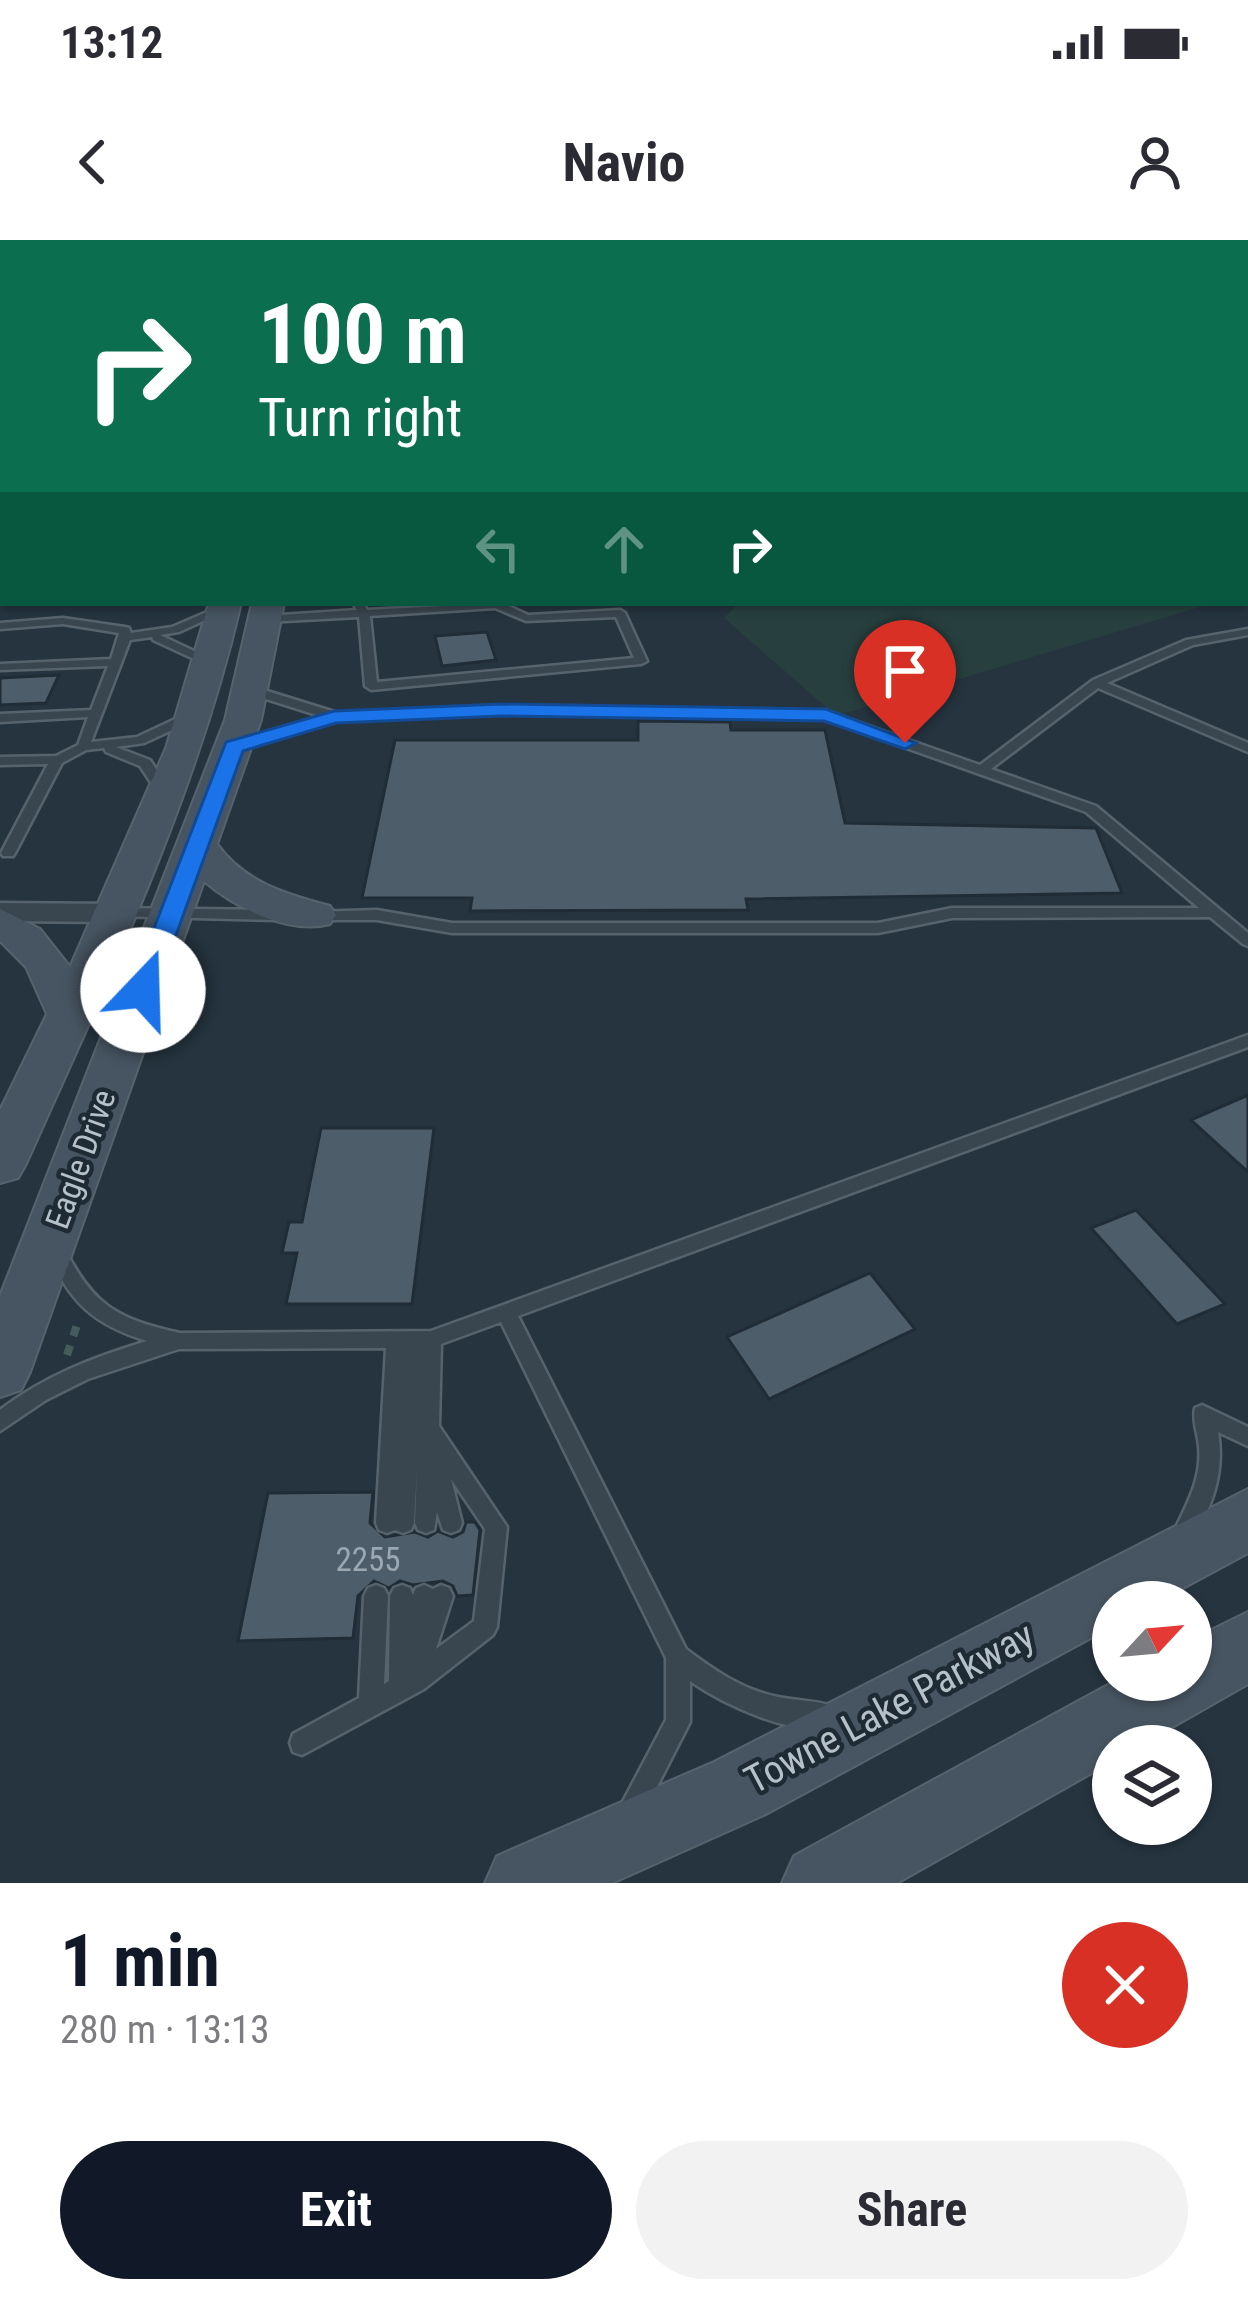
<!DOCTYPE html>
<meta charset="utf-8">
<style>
body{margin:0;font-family:"Roboto Condensed",sans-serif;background:#f2f2f3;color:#2b2b33;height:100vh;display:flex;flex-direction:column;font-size:45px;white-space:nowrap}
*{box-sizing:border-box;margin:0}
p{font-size:39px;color:#7c7c81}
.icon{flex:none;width:66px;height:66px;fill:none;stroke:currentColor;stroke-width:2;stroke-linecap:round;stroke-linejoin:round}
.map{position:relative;height:1643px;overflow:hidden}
.sheet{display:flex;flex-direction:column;background:#fff;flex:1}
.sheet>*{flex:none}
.guide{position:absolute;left:0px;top:0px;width:1248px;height:366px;box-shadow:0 3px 9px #0004;background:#0b6e4f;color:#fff;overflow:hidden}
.needle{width:78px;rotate:64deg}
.fabs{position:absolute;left:1092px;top:1341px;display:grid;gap:24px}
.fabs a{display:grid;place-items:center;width:120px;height:120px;border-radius:50%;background:#fff;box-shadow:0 3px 9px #0004;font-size:60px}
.pin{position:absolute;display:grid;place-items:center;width:102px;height:102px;color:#fff;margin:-123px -51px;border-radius:50% 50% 50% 0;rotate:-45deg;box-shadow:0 0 12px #0007}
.pin .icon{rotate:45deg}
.me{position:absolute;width:132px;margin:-66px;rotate:21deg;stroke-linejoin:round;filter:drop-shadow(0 0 9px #0008)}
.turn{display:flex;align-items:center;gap:42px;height:252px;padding:0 60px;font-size:54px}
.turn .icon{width:156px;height:156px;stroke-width:2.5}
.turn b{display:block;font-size:84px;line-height:102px}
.lanes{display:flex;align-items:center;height:114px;padding:0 60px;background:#0003;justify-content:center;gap:60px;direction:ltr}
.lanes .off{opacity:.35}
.round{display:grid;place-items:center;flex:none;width:126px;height:126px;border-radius:63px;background:#f2f2f3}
.overview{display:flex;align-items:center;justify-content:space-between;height:204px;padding:0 60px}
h1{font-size:72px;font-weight:700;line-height:90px;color:#111827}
.cta{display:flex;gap:24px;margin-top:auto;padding:24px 60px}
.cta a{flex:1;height:138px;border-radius:72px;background:#111827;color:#fff;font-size:48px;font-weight:700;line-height:138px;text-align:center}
.cta a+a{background:#f2f2f3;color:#2b2b33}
.status{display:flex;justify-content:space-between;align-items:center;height:84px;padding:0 60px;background:#fff;direction:ltr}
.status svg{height:33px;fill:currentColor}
header{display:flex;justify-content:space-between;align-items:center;height:156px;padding:0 60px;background:#fff;font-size:54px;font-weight:700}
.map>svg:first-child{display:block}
.green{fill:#27403f}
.building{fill:#4e5d6a;stroke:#202c36;stroke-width:3}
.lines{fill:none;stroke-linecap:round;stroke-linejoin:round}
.lane-casing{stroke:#57636c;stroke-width:5}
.street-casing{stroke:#57636c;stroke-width:5}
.secondary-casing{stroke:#57636c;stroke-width:4}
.path{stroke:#455c5b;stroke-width:8;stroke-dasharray:10 10;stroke-linecap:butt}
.lane{fill:#39454f;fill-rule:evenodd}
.street{fill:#39454f;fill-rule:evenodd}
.secondary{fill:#475562;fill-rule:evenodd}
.route{fill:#1a73e8;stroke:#114b97;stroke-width:3}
.labels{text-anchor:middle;stroke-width:9;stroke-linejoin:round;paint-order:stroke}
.street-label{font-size:33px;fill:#b5c0c9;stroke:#1e2a34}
.near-number-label{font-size:33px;fill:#9ba7b1}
.near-street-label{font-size:39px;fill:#b5c0c9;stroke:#1e2a34}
</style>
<div class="status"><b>13:12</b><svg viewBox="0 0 49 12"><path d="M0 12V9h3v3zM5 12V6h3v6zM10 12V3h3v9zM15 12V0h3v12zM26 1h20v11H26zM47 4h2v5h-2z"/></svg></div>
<header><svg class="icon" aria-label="back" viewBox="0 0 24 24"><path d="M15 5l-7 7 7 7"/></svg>Navio<svg class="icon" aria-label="person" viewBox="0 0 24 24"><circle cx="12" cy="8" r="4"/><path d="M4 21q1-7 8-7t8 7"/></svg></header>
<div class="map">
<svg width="1248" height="1643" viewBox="0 0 1248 1643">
<rect width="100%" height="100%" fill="#25343f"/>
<path class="green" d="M739,363H1213L836,476L724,378Z"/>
<g class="building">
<path d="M487,392L496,420L442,426L435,396Z"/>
<path d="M59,435L46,463L0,465V438Z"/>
<path d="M638,481L730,482L731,490H825L845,583L1096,588L1122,653L746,659L748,670L470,671L472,658H362L395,500H638Z"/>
<path d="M1248,855V932L1191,880Z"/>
<path d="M321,888H434L412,1064H286L297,1013H282L289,982H302Z"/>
<path d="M1136,970L1225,1064L1177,1084L1091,988Z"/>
<path d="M870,1033L915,1089L769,1159L727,1097Z"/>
<path d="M373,1252L370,1283L385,1297L415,1292L428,1297L438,1291L453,1297L463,1292L466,1282H475L480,1290L473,1355L457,1356L453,1346L443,1341L413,1345L400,1341L389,1348L374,1341L358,1356L353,1398L238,1401L268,1253Z"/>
</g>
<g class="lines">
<defs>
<g id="lane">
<path d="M3,28V32L0,33V29Z"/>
<rect x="0" y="108" width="3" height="4"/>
<rect x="0" y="329" width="3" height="6"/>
<path d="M353,363H363L367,370L502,363L528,375L620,370L625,373L647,421L641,424L371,450L365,446L359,377L266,382L260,379L266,376L357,370ZM495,368L526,381L616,377L634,418L377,442L370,376Z"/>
<path d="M221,366L226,369L225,371L179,392L160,395L213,420V424H205L153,400L152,397L130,400L91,502L137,497L186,474H194V480L144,503L116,507L150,520L170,550L168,553H158L140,526L106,512L104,508L86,510L62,523L15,613L13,616H3L1,613L48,524L0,525V517L56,516L78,505L88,477L0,482V474L91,470L108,426L0,430V424L111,419L119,393L63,384L0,389V383L63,378L125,387L129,388L131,393L172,387Z"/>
<path d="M1248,389V395L1193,405L1107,443L1248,503V512L1098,448L991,529L1096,566L1248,693V706L1243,704L1210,677L952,678L878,693H452L377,680H318L311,675L313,672L377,670L452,683H878L952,668H1199L1086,572L825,479L501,474L336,481L234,511L228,507L323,477L247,453L245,450L251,446L338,473L501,466L826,471L980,525L1093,440L1186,400Z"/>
<path d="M115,668L280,670L287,675L280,680L110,676L108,673L110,670Z"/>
<path d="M1248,795V807L518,1076L686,1409C715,1431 743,1450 778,1457C797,1461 817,1460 835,1467L838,1476L835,1485C797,1500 721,1463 690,1441V1482L641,1578L632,1582L623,1578L619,1569L666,1480V1418L501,1082L441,1104L439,1186L507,1287L497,1387L493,1395L424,1449L302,1515L293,1512L290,1503L293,1494L359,1458L364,1356L368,1348L376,1345L384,1348L388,1356L384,1444L389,1441L390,1356L394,1348L402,1345L410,1348L413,1355L416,1348L424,1345L433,1349L441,1345L449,1348L453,1356L436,1409L474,1381L485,1289L451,1239L462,1283L459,1290L451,1293L443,1290L437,1272L434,1290L426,1293L418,1290L415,1283L417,1227L414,1283L411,1290L403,1293L395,1290L387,1293L379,1290L376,1283L386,1108L179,1109L88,1139L46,1160L0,1191V1170C44,1136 94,1117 147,1101C94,1085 69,1062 48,1012L50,1007L57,1005L64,1007C92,1065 117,1079 180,1093L431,1091Z"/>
<path d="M1202,1165L1248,1187V1206L1218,1192C1225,1233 1212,1266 1192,1301L1184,1304L1176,1301L1173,1294C1186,1265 1202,1240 1199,1207C1198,1193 1192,1181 1195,1168Z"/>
</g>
<g id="street">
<path d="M117,0H209L206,3Z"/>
<path d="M902,0H914L915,3H903Z"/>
<rect x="0" y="303" width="3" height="12"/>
<path d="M0,663L115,664L130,673L115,682L0,681Z"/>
</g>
<g id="secondary">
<path d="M160,0H180L178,3Z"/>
<path d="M229,0H248L250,3H231Z"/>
<path d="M209,363H241C195,561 108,740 26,924L18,938L0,943V870L47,774L26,727L0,701V669L40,689L70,727L166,508Z"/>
<path d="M252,363H284L261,480L217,604C245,643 286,654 330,666L336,675L330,684C289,695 234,667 204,641L30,1132L21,1150L0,1157V1056L225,480Z"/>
<path d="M1248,1249V1313L1157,1362H1113V1386L766,1574L612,1643H485L497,1616L714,1522Z"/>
<path d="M1248,1372V1444L1139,1506H1113V1521L897,1643H782L794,1616L1117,1440H1191V1400Z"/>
</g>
</defs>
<use href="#lane" class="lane-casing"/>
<use href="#street" class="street-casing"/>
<use href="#secondary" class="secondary-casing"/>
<path class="path" d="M67,1115L78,1082"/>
<use href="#lane" class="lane"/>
<use href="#street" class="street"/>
<use href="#secondary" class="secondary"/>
</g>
<path class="route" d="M501,464L826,469L916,503L905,509L824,481L501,476L336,483L243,511L156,750L152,756H134L130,750L226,502L334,471Z"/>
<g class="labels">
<g class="street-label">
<text transform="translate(80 919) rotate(-70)" y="12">Eagle Drive</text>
</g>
<g class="near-number-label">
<text x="368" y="1331">2255</text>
</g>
<g class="near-street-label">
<text transform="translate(889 1467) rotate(-28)" y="14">Towne Lake Parkway</text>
</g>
</g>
</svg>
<div class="fabs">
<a><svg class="needle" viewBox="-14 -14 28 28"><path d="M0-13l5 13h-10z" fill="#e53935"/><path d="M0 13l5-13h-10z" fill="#7c7c81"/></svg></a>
<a><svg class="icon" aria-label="layers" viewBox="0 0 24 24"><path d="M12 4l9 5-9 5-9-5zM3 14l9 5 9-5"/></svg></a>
</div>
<div class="pin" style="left:905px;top:503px;background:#d93025"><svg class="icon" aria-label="arrive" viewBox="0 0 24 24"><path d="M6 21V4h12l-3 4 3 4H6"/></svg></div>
<svg class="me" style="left:143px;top:750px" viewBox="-20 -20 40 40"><circle r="19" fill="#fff"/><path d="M0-13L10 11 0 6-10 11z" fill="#1a73e8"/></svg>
<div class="guide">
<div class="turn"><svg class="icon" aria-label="right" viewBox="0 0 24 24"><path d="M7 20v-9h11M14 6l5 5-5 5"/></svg><div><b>100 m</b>Turn right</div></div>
<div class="lanes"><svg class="icon off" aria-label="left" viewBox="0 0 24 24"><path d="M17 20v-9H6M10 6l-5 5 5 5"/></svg><svg class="icon off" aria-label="ahead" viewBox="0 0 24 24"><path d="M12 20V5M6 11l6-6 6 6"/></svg><svg class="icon" aria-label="right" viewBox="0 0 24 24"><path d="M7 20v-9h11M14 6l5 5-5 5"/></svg></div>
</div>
</div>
<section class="sheet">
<div class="overview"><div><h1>1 min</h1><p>280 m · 13:13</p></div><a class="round" style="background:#d93025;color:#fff"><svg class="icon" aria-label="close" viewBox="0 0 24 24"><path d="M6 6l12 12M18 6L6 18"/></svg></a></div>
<div class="cta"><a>Exit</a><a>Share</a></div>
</section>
